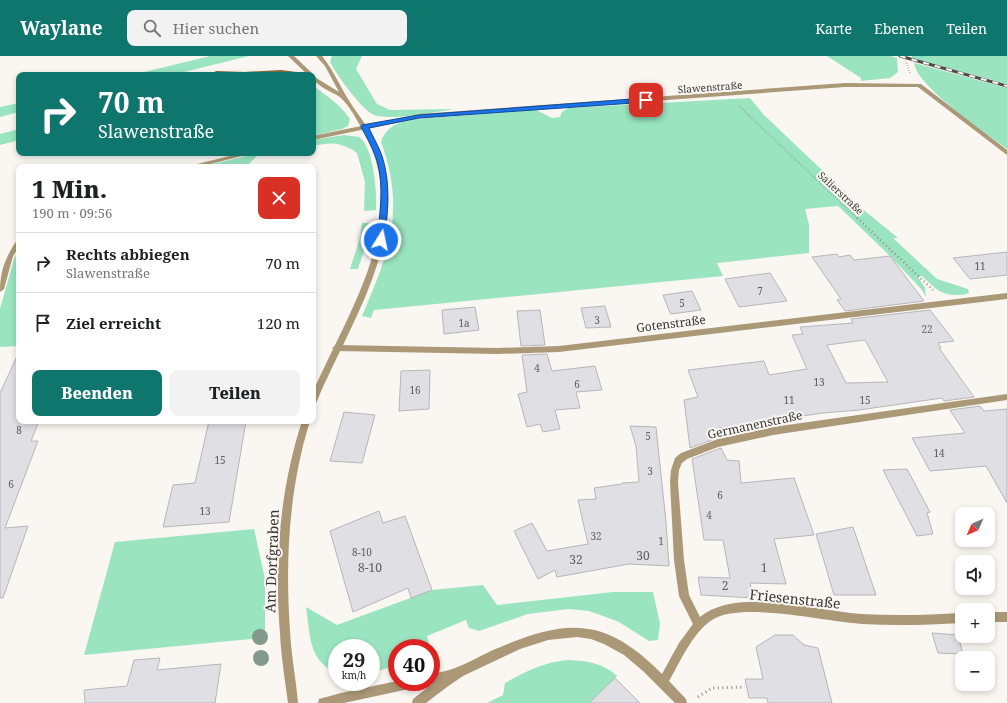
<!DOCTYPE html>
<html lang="de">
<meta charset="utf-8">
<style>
body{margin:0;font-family:"Noto Serif",serif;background:#f2f2f2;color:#202124;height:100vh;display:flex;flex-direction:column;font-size:15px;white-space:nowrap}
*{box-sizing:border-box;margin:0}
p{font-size:13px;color:#757577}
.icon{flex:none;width:22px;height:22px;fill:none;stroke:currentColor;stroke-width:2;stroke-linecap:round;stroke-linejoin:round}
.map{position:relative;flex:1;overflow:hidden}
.drawer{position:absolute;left:16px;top:108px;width:300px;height:260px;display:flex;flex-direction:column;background:#fff;border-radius:8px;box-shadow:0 2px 6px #0003}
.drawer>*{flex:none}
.banner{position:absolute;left:16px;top:16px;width:300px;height:84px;border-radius:8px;box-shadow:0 2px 6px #0003;background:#0f766e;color:#fff;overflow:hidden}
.needle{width:26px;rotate:225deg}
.fabs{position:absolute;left:955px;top:451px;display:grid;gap:8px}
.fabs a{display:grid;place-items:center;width:40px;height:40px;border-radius:8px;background:#fff;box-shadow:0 2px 6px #0003;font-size:20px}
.speed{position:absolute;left:328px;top:583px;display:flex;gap:8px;font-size:20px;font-weight:700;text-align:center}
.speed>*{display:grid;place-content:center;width:52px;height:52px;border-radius:50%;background:#fff;box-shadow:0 2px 6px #0003;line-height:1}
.speed small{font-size:10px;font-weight:400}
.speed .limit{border:6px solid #d22;background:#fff;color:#111}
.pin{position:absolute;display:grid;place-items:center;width:34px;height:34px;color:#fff;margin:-17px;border-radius:8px;box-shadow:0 2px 6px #0006}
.me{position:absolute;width:44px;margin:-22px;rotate:10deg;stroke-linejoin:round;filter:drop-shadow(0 0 3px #0008)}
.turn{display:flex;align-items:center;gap:14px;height:84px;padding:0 16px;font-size:18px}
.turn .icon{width:52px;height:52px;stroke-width:2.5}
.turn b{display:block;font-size:28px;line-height:34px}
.round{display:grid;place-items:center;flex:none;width:42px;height:42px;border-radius:8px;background:#f2f2f2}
.overview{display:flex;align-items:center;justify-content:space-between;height:68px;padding:0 16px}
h1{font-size:24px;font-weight:800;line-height:30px}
.button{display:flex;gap:8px;margin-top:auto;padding:8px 16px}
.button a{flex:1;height:46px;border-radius:8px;background:#0f766e;color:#fff;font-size:16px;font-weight:800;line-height:46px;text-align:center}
.button a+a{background:#f2f2f2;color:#202124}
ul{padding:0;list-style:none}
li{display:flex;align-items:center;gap:12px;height:60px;padding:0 16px;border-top:1px solid #e0e0e0}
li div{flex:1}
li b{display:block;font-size:15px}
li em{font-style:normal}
header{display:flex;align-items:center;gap:24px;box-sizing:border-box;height:56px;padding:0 20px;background:#0f766e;color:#fff}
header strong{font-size:19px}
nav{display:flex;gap:22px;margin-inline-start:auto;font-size:14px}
.search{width:280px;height:36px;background:#f2f2f2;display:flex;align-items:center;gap:10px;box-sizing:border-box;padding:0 14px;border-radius:8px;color:#757577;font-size:15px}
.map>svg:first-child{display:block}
.built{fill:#f1e8df}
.green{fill:#9ae4c0}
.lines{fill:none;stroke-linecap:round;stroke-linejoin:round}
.stream{fill:#5ddfec;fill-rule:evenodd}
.building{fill:#dfdfe4;stroke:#b6b6bb;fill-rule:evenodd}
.path-far2{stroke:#8f8c8a;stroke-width:2;stroke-dasharray:0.5 2;stroke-linecap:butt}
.path-far1{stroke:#8f8c8a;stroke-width:2.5;stroke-dasharray:1 3;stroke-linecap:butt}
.path{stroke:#8f8c8a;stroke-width:3;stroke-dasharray:1 3.5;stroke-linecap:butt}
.minor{fill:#ab9877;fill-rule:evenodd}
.tertiary{fill:#ab9877;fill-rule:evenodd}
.secondary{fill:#866b37;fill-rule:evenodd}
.rail-casing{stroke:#4f4d4c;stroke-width:3}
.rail{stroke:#faf6f2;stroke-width:2;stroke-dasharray:6;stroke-linecap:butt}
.tree{fill:#83998d}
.route{fill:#1a73e8;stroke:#114b97}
.labels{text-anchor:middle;stroke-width:4;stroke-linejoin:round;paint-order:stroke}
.far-street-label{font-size:10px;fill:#363534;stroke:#faf6f2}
.number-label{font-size:10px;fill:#606060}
.street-label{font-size:12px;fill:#363534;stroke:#faf6f2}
.near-number-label{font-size:12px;fill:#606060}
.near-street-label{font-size:14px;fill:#363534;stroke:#faf6f2}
</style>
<header>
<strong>Waylane</strong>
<div class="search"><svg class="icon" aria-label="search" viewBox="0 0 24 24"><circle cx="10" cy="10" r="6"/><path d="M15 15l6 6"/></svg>Hier suchen</div>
<nav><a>Karte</a><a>Ebenen</a><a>Teilen</a></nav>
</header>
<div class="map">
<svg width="1007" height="647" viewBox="0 0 1007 647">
<rect width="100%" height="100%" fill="#faf6f2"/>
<path class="built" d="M912,2L1007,28V32L914,7Z"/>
<g class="green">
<path d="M210,0H249L172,19H132Z"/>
<path d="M332,0H362L356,13L377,48L390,54L454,53C436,56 387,66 372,58C361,52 336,18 330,6Z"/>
<path d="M827,0H891L897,2L898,16L890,22L861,25V22Z"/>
<path d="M912,0H1007V28L912,2Z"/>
<path d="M914,7L1007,32V93C986,77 917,31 914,7Z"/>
<path d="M313,30C328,40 340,49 350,63L348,70L342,73L313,80Z"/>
<path d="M750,42L763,58L865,155L898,182H893L937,223L968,233L969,236L967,238C944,242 938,235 922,220L918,221L925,232L926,241L922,234L890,200L838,150L805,153L809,169V197L717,207L723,220L374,254L371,262L362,260C389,197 406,154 381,86C386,70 398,67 413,63L536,54L552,62L560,61L562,56L568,52Z"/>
<path d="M19,47V56L0,61V51Z"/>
<path d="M19,73V84L0,89V78Z"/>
<path d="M344,79L359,81C374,91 377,137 376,154L364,155L365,126L357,97C341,86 332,86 313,90V84Z"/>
<path d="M251,99L257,100L248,109V111H200Z"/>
<path d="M362,167H370L364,195L358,213H350L360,182Z"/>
<path d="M19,195V290L0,291V253L14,203Z"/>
<path d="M254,473L265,523V579L251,583L84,599L115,486Z"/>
<path d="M483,529L497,549L613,536H653L660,568L658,584L649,585L619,566L603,560L589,555L569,553L528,558L479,575L469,572L466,564L427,580L429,588L420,592H397V609L371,617V592H337V616C308,607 310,576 306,551L337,569L432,534Z"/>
<path d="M569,604C587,605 603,607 617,620L589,647H487L503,639L505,627C527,615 543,606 569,604Z"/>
</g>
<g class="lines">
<path class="stream" d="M919,0H923V1L921,2Z"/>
</g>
<g class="building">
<path d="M1007,196V219L970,223L953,202Z"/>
<path d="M837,198L839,201L850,199L854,204L890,200L924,245L845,255L837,244L841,243L812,201Z"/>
<path d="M770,217L787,245L739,251L725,223Z"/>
<path d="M692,235L701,254L671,258L670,257L663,239Z"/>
<path d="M605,250L611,271L586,272L581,252Z"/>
<path d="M475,251L479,274L444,278L442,254Z"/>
<path d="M540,254L545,289L521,290L517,255Z"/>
<path d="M930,254L954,285L938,287L941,292H939L974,341L944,345L942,342L859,354L823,357L719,372L720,375L714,376L717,382L690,392L684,344L698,341L688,314L764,305L769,319L807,313L792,279L803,278L800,271L853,267L851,263ZM865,284L888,326L846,327L827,289Z"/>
<path d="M19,296V365H39L31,385H38L5,472L28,470L3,542H0V337Z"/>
<path d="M547,298L552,315L595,310L602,334L576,336L580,352L555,354L560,373L543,376L540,368L527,371L518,338L527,336L522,299Z"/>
<path d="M430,314L429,353L399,355L401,315Z"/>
<path d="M980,350L984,355L1007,353V447L986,410L930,415L912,382L965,377L950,354Z"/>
<path d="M344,356L375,359L362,407L330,405Z"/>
<path d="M209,365H246L229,466L163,471L173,429L195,427Z"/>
<path d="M630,370L656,371L666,466L669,510L629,508L557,521L555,514L538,523L514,475L532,467L547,495L588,488L578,444L596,443L594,432L622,428V427L639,426L636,390Z"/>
<path d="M721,392L727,404L739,405L741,427L794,422L814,479L774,483L786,528L750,527L753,542L701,539L698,521L730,522L723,484H704L692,403Z"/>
<path d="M907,413L930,456L927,457L933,478L917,480L883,414Z"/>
<path d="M379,455L383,467L405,460L432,534L411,542L408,532L353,556L330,475Z"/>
<path d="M853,471L876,539H834L816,478Z"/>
<path d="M932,577L958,579L963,598L938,597Z"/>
<path d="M775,579H793L804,589L818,592L832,647H768L767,642H749L745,623H763L756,591Z"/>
<path d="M160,602L157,614L221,608L215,647H85L84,634L127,630L134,604Z"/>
<path d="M615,622L640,647H589Z"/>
</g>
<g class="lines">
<g class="path-far2">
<path d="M904,0L910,17"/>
<path d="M739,50L858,163"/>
</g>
<path class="path-far1" d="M857,162L933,234"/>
<path class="path" d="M698,641L712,632L745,631"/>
<g class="minor">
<path d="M845,27L921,28L1007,94V99L918,31H845L419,62L313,84V80L419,58Z"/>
<path d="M242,97H253L199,111H188L189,110Z"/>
<path d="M17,184H19V191L13,200L4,233L0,236C0,215 5,202 17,184Z"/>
<path d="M1007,237V243L559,296L497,298L336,295L332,292L336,289L497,292L559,290Z"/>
<path d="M1007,338V344L773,379L718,391L687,403L682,407L679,414L678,426L684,504L689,539L700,561C737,530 816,555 861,558C895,560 928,559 962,557V567C929,569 895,570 862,568C826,566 741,545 712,564C692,577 681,605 669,625L686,643L687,647H675L643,615L624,599L604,588L591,583L577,581L548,584L520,593L463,620L447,631L426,647H412L413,643L432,628L427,626H431V618C439,616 448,615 455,612C468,607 480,600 493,594C565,563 604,559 662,618L679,587L693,568L679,540L674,504L670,426L671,414L675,402L681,397L718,383L773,371Z"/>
<rect x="988" y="556" width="19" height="10"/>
<path d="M397,625L423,626L422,630L418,631L344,647H318L319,643L341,637Z"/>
</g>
<g class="tertiary">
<path d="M288,0H294L313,18V20L339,36L325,10L316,0H322L325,4C334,16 340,30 348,43C359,61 374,77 381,98C409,183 349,269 317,345L316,347L313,348V336C350,251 417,157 358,66C354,59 349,50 343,44C338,38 329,36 322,31C319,29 316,26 313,24V19H308Z"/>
<path d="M302,365H310C289,432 285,504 290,574C291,598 296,623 298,647H288C285,624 281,600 280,577C274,506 280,433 302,365Z"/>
</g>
<path class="secondary" d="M281,14L304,17L307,19C298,19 290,18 282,18C268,17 223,23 213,17L216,15L244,16Z"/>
<defs>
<path id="rail" d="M900,0L1007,30"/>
</defs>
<use href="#rail" class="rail-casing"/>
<use href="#rail" class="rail"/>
</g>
<g class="tree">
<circle cx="260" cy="581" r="8"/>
<circle cx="261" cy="602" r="8"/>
</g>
<path class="route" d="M646,42L649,44L648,46L419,62L369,72C373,81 379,91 382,100C391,128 388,156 384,184L381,187L377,184C380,156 385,125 375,99C371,89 366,80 361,71L362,69L419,59Z"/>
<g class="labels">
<g class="far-street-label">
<text transform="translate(710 31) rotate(-4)" y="4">Slawenstraße</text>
<text transform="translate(841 137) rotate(43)" y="4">Salierstraße</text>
</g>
<g class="number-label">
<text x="980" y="214">11</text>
<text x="760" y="239">7</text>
<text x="682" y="251">5</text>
<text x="597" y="268">3</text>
<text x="464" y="271">1a</text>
<text x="927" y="277">22</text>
<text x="537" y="316">4</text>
<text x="819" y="330">13</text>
<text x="577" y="332">6</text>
<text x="415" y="338">16</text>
<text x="789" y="348">11</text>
<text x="865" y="348">15</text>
<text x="19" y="378">8</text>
<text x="648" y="384">5</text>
<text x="939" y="401">14</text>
<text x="220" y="408">15</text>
<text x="650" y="419">3</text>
<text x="11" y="432">6</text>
<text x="720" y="443">6</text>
<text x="205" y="459">13</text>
<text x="709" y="463">4</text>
<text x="596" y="484">32</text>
<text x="661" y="489">1</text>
<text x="362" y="500">8-10</text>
</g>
<g class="street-label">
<text transform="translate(671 268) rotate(-7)" y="4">Gotenstraße</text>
<text transform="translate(755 369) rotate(-12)" y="4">Germanenstraße</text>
</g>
<g class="near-number-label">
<text x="643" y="504">30</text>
<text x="576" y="508">32</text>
<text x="370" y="516">8-10</text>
<text x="764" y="516">1</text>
<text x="725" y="534">2</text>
</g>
<g class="near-street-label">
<text transform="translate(272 505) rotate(-88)" y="5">Am Dorfgraben</text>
<text transform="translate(795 543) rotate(6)" y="5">Friesenstraße</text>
</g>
</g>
</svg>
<div class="fabs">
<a><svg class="needle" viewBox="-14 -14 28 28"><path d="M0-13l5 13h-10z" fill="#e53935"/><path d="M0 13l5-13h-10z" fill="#757577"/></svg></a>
<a><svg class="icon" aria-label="sound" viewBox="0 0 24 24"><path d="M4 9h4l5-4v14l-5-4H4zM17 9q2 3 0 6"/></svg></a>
<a>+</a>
<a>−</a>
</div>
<div class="speed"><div>29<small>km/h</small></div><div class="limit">40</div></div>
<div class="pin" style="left:646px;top:44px;background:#d93025"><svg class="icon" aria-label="arrive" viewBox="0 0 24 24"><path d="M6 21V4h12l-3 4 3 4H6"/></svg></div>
<svg class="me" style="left:381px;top:184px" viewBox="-20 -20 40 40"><circle r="17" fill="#1a73e8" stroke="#fff" stroke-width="3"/><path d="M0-11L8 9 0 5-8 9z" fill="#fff"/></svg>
<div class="banner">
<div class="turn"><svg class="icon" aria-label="right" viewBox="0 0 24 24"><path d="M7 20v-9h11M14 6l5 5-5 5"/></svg><div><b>70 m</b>Slawenstraße</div></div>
</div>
<section class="drawer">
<div class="overview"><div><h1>1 Min.</h1><p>190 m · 09:56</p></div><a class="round" style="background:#d93025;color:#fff"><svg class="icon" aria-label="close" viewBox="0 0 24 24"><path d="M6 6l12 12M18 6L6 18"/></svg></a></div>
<ul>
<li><svg class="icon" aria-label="right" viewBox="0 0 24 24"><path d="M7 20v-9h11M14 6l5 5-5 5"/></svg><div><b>Rechts abbiegen</b><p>Slawenstraße</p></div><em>70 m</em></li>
<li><svg class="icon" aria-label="arrive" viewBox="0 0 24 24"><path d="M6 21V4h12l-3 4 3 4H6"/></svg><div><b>Ziel erreicht</b></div><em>120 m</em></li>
</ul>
<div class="button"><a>Beenden</a><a>Teilen</a></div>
</section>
</div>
